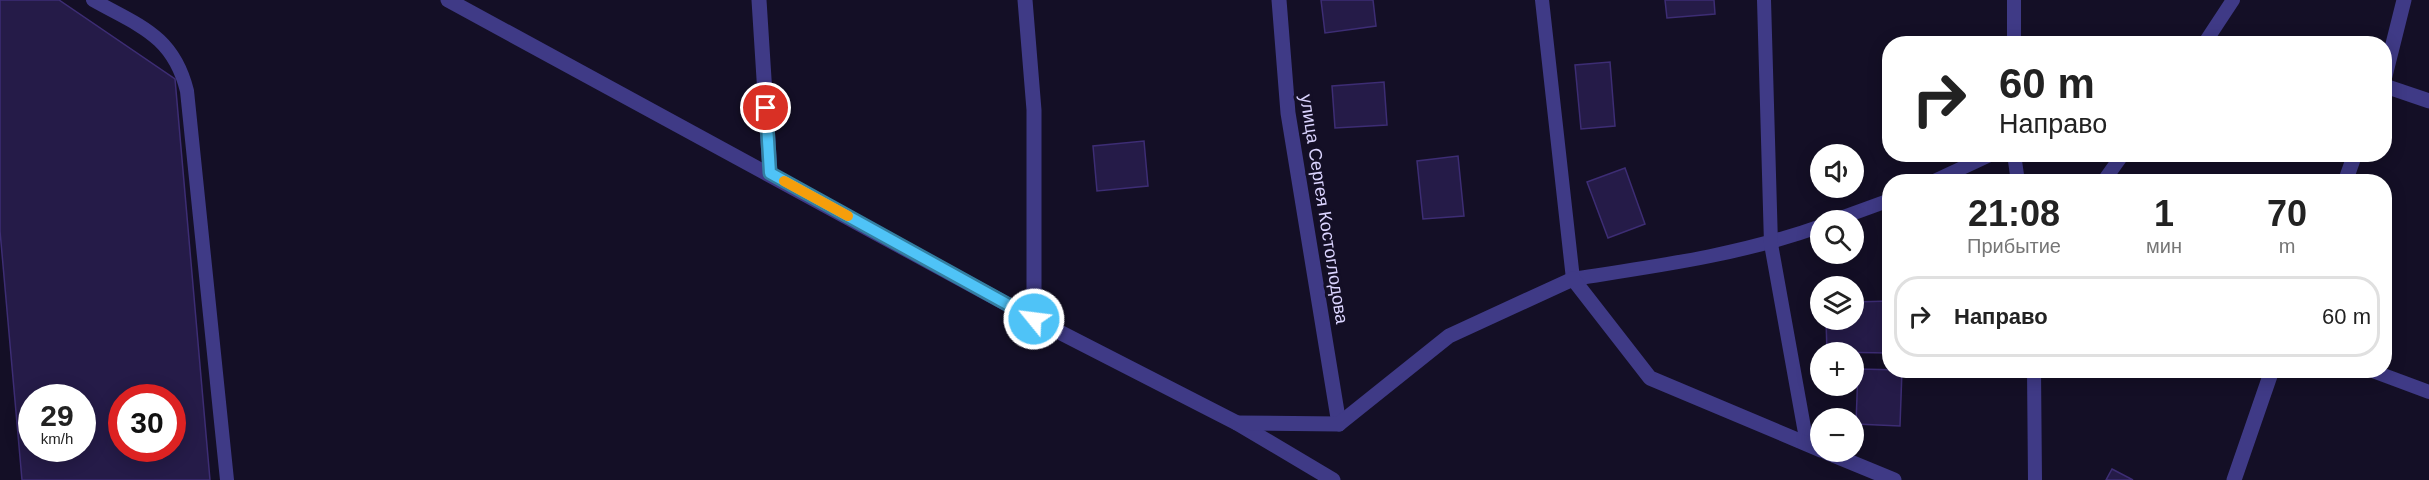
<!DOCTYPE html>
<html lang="ru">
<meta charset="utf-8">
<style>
body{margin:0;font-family:Helvetica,sans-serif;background:#f6f6f6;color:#222;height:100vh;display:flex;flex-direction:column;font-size:22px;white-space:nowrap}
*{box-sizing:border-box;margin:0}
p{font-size:20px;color:#767676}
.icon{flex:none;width:33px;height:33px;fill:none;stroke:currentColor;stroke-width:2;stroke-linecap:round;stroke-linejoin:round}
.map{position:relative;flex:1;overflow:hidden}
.sheet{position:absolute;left:1882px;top:174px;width:510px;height:204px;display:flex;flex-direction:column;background:#fff;border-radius:24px;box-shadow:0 3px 15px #0003}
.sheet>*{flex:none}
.banner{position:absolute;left:1882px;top:36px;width:510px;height:126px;border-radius:24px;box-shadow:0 3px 15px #0003;background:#fff;color:#222;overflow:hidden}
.fabs{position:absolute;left:1810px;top:144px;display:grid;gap:12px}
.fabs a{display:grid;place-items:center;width:54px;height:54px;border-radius:50%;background:#fff;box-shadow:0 3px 15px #0003;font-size:30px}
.speed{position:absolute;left:18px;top:384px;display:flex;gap:12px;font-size:30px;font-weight:700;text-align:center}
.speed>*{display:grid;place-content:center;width:78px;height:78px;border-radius:50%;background:#fff;box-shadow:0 3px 15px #0003;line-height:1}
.speed small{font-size:15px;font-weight:400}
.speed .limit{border:9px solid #d22;background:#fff;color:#111}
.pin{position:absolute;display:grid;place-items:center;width:51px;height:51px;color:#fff;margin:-26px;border:3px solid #fff;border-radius:50%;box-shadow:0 2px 6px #0007}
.me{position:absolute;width:66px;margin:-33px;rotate:299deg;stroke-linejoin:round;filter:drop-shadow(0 0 4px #0008)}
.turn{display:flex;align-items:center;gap:21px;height:126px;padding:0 18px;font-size:27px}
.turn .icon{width:78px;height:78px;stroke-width:2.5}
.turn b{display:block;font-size:42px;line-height:51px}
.eta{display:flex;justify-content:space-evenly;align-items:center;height:102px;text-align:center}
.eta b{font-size:36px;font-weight:800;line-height:42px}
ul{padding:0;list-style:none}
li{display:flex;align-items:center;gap:18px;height:81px;margin:0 12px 9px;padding:0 6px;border:3px solid #e0e0e0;border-radius:24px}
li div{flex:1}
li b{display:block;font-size:22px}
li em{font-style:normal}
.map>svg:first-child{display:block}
.building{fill:#251b48;stroke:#3d2d74;stroke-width:1.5;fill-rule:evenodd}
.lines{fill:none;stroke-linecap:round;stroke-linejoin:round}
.service{stroke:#3f3a86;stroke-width:14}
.minor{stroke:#3f3a86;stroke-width:15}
.route-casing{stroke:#337fa1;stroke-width:15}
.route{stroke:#4fc3f7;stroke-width:10}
.slow{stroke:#f59e0b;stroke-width:10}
.labels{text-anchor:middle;stroke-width:6;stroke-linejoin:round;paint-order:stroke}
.street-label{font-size:18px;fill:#dbd4ff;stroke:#140f26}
</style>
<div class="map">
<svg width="2429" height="480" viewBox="0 0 2429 480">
<rect width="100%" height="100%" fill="#140f26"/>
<g class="building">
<path d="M0,0H59L175,79L210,480H22L0,231ZM32,398H82V448H32ZM122,398H172V448H122Z"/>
<path d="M1321,0H1373L1376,26L1325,33Z"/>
<path d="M1665,0H1714L1715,14L1667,18Z"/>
<path d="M1610,62L1615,126L1581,129L1575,65Z"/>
<path d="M1384,82L1387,125L1335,128L1332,86Z"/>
<path d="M1144,141L1148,186L1097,191L1093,146Z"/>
<path d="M1458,156L1464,216L1423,219L1417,161Z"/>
<path d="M1625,168L1645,224L1608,238L1587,182Z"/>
<path d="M1890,301V353L1827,352L1826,320H1854V302Z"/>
<path d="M1858,369L1902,370L1900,426L1856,424Z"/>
<path d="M2112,469L2133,480H2106Z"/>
</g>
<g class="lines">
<g class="service">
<path d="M93,0C139,26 173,35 187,91L227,480"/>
<path d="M1542,0L1573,279C1657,266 1740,255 1821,226"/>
<path d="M1764,0L1771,244L1807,444"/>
<path d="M2014,44V0"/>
<path d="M2204,44L2233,0"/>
<path d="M2014,154L2018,182"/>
<path d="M1932,182L1992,154"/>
<path d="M2103,182L2123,154"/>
<path d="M1835,220L1890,200"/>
<path d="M2034,370L2035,480"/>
<path d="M2370,370L2429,392"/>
</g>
<g class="minor">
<path d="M448,0L1034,319L1237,423L1333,480"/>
<path d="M759,0L770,173"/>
<path d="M1025,0L1034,110V319"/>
<path d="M1279,0L1288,113L1339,424"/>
<path d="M2385,76L2404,0"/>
<path d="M2385,86L2429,101"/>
<path d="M2345,182L2355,154"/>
<path d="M1237,423L1339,424L1449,336L1573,279L1650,378L1821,450"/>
<path d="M1826,452L1894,480"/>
<path d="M2234,480L2272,370"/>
</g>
</g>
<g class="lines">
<defs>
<path id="route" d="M766,108L770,173L1034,319"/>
</defs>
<use href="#route" class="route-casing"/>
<use href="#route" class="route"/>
<path class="slow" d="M784,181L848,216"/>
</g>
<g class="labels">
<g class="street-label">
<text transform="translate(1324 209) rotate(81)" y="6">улица Сергея Костоглодова</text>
</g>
</g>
</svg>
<div class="fabs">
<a><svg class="icon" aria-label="sound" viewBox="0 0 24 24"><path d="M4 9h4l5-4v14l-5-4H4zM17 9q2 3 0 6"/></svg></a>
<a><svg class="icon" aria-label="search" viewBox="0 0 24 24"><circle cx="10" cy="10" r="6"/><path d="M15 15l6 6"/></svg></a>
<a><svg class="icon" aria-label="layers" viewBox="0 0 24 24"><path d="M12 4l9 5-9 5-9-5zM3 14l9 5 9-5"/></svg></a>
<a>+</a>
<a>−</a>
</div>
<div class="speed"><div>29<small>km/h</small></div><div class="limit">30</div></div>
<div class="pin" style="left:766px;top:108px;background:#d93025"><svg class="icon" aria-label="arrive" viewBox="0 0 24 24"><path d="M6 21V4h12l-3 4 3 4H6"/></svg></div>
<svg class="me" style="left:1034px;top:319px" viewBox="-20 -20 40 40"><circle r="17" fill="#4fc3f7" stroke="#fff" stroke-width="3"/><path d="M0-11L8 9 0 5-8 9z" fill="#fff"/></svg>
<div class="banner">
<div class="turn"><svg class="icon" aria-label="right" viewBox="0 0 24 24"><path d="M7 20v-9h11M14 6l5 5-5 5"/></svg><div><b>60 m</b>Направо</div></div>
</div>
<section class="sheet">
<div class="eta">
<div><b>21:08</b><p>Прибытие</p></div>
<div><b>1</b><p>мин</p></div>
<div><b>70</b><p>m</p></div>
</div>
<ul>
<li><svg class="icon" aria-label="right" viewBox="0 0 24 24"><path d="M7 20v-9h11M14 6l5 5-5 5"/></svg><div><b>Направо</b></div><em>60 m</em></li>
</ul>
</section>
</div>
